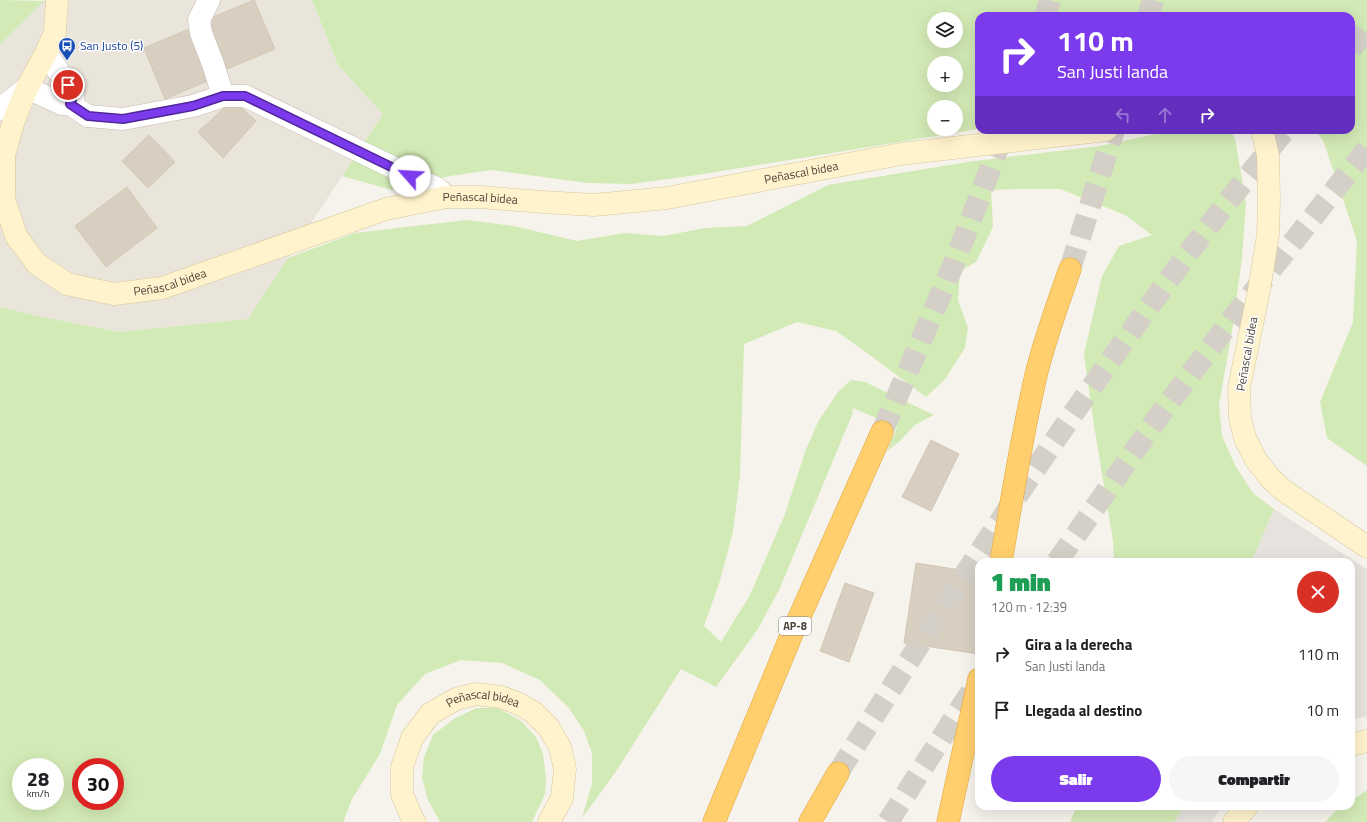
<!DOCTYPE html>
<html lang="es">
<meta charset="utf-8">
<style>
body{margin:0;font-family:"Titillium Web",sans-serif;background:#f6f6f6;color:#202124;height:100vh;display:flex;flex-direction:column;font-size:15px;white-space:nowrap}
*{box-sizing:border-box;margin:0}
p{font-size:13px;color:#757577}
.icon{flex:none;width:22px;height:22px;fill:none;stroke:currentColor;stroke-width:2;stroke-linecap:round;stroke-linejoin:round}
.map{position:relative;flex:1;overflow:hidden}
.drawer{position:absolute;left:975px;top:558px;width:380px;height:252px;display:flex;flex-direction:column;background:#fff;border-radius:12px;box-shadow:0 4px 16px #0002}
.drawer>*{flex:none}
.top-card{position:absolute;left:975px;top:12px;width:380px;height:122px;border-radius:12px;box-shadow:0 4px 16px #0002;background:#7c3aed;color:#fff;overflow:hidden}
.controls{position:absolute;left:927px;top:12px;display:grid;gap:8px}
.controls a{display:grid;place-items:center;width:36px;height:36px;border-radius:50%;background:#fff;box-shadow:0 4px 16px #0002;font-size:20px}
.speed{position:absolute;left:12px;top:758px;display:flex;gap:8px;font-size:20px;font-weight:700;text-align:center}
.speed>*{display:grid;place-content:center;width:52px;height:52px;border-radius:50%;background:#fff;box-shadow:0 4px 16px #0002;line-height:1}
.speed small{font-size:10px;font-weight:400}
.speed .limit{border:6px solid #d22;background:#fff;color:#111}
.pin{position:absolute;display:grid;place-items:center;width:34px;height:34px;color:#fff;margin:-17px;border:2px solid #fff;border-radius:50%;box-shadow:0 1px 4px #0007}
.me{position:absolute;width:44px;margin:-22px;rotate:296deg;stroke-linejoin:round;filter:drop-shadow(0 0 3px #0008)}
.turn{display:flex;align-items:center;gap:14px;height:84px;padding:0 16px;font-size:18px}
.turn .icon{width:52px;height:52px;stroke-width:2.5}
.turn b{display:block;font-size:28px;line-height:34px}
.lanes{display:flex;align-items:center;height:38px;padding:0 16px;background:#0003;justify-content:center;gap:20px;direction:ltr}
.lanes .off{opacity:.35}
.round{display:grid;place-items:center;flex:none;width:42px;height:42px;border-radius:21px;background:#f6f6f6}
.headline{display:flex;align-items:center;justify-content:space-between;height:68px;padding:0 16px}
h1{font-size:24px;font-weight:800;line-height:30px;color:#1e9e55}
.cta{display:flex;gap:8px;margin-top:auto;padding:8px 16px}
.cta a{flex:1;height:46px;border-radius:24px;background:#7c3aed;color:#fff;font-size:16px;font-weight:800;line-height:46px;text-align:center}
.cta a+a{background:#f6f6f6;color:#202124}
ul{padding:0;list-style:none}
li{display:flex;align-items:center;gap:12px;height:56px;padding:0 16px}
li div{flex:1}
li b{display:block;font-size:15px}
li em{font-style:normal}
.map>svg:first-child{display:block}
.residential{fill:#eae5da}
.industrial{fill:#e6e2dd}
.green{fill:#d2eab5;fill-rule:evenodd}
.building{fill:#d8cfc1;stroke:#d3c7b4}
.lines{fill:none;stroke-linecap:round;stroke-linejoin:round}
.highway-tunnel{stroke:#d4d0c8;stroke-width:22;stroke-dasharray:22 11;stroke-linecap:butt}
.street-casing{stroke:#c2bbae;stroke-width:23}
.secondary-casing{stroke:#d6c79b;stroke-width:23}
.highway-casing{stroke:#e0a43c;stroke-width:23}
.street{stroke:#fff;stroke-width:22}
.secondary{stroke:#fff3cd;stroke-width:22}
.highway{stroke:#ffcf6e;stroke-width:22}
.route-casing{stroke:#51269a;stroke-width:10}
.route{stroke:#7c3aed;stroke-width:7}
.labels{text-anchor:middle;stroke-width:3;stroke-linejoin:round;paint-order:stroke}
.shield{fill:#fff;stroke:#817c74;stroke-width:1}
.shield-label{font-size:11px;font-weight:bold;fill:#4b4439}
.transit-label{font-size:12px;fill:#164399;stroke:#fff;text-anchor:start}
.street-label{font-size:12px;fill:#4b4439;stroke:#fff}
</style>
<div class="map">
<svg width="1367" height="822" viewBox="0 0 1367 822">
<rect width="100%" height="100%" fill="#f6f3ec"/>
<path class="residential" d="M44,0H312L338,65L383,114L248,319L119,332L38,316L0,307V45Z"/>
<g class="industrial">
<path d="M1274,509L1367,569V716L1351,720V562H1251Z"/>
<path d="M1185,806H1222L1212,822H1174Z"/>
</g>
<g class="green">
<path d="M0,0L44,1L0,45Z"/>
<path d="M312,0H1367V466L1327,438L1320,402L1353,322L1357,241L1323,140L1314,130H1351V16H979V129L697,175L631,184L588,183L492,170L450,176L392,190L342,176L383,114L338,65ZM934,19H956V41H934ZM934,63H956V85H934ZM934,107H956V129H934Z"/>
<path d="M1174,130H1231L1235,138L1246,204L1242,257L1233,325L1219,405L1222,436L1235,465L1253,493L1274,509L1251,562H1114L1113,541L1092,413L1084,354L1102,276L1119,246L1152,235L1125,215L1060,189H1018L991,190L993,227L976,262L960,271L958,300L968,328L965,348L945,379L926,397L863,350L836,331L797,322L744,344L740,475L733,532L719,584L704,626L721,642L750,595L785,514L806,449L819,420L838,392L851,380L865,382L934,415L915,425L900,441L887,451L897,427L853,408L852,415L779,590L758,629L716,687L681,669L617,770L582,818L592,784V753L584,731L569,708L540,680L502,663L461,660L425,674L397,705L380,754L352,799L344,820V822H0V307L38,316L119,332L248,319L288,258L355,233L466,220L514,226L577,241L624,233L664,236L705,228L747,226L828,185L967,162L1100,146ZM21,767H55V801H21ZM81,767H115V801H81Z"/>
<path d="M477,708H498L521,721L536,737L543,754L546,778L545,794L532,822H440L428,800L422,778L424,757L433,735L455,718Z"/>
<path d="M1367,790V822H1325C1334,813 1338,806 1351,806V801Z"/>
<path d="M1077,806H1185L1174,822H1070Z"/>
</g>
<g class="building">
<path d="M254,0L275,49L227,69L206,20Z"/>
<path d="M189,29L210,80L165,99L144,48Z"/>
<path d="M233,100L256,121L223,158L198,132Z"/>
<path d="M149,135L175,162L148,188L122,161Z"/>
<path d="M127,187L157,228L106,267L75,226Z"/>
<path d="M931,440L959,454L931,511L902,497Z"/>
<path d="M916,563L979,573V654L904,643Z"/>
<path d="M845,583L874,593L849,662L820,651Z"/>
<path d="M1351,608L1355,610L1351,618Z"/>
</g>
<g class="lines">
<g class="highway-tunnel">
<path d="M1045,16L1050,0"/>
<path d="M1148,16L1153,0"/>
<path d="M1351,49L1367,29"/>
<path d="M1070,269L1114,130"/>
<path d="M882,432L955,261L1005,130"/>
<path d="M1057,562L1156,420L1239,310L1367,149"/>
<path d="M838,773C946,600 1059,428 1181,263C1214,218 1250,174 1285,130"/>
<path d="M888,822L978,681"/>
</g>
<defs>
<g id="street">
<path d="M209,0L199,20L201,33L213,64L223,96"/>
<path d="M70,104L88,116L123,119L193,106L223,96H245L438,189L446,197"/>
<path d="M0,109L27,88L62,104H70L73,99V93L46,53"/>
</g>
<g id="secondary">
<path id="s1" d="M57,0L55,32L46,53L27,88L14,120L4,155V199L16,236L37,264L67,284L114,294L162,288L386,209L446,197H480L543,202L594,205L667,198L901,154L1106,130"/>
<path d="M1261,130L1263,134L1268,155L1269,199L1268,235L1259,290L1239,388L1240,418L1245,438L1256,460L1270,478L1283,490L1367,547"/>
<path d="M1351,745L1367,741"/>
<path id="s2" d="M415,822L412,818L402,794V767L412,738L430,714L456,699L476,694L501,697L517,703L533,712L549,728L560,747L565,769L562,798L549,822"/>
<path d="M1234,822L1247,806"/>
</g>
<g id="highway">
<path d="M1001,562C1012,498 1022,434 1037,371C1046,336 1058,303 1070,269"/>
<path d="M714,822L791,636L882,432"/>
<path d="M810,822L838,773"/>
<path d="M948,822L979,679"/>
</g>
</defs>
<use href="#street" class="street-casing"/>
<use href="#secondary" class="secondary-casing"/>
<use href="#highway" class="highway-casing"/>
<use href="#street" class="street"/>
<use href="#secondary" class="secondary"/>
<use href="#highway" class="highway"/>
</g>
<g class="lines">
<defs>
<path id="route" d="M68,85C72,93 75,96 70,104L88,116L123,119L193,106L223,96H245L410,176"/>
</defs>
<use href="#route" class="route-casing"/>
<use href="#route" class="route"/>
</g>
<defs>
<symbol id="bus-pin" viewBox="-11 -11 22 30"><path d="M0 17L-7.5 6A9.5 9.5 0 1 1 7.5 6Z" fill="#1a4fb4" stroke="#fff"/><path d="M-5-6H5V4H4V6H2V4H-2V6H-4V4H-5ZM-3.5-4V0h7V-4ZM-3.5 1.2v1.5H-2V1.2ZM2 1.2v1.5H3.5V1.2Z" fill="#fff"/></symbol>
</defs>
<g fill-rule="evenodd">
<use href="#bus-pin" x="57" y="36" width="20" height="27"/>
</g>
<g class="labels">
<rect class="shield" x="779" y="617" width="32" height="18" rx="3"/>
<g class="shield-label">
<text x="795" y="630">AP-8</text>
</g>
<g class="transit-label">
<text x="80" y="50">San Justo (5)</text>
</g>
<g class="street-label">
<text dy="4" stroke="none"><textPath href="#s1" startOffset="1073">Peñascal bidea</textPath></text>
<text dy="4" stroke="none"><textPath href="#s1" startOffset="749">Peñascal bidea</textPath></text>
<text dy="4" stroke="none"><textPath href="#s1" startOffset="425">Peñascal bidea</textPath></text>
<text transform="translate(1247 354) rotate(-80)" y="4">Peñascal bidea</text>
<text dy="4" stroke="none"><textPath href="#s2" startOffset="176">Peñascal bidea</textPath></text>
</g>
</g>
</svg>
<div class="controls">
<a><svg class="icon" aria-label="layers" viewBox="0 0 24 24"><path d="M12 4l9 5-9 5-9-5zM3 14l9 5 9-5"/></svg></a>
<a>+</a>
<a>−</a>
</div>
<div class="speed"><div>28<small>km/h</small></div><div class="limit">30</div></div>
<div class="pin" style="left:68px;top:85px;background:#d93025"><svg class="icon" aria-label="arrive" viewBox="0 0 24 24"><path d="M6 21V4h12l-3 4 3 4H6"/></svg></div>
<svg class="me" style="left:410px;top:176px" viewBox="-20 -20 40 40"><circle r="19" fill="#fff"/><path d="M0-13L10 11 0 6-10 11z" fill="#7c3aed"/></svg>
<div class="top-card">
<div class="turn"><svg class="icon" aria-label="right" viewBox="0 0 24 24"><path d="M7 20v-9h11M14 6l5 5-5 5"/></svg><div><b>110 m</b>San Justi landa</div></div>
<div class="lanes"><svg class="icon off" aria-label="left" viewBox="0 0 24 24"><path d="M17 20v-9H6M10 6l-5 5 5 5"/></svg><svg class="icon off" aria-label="ahead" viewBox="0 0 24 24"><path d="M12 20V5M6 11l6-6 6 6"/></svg><svg class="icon" aria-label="right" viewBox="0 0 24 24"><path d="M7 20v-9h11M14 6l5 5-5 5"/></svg></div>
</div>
<section class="drawer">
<div class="headline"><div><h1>1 min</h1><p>120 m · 12:39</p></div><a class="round" style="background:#d93025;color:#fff"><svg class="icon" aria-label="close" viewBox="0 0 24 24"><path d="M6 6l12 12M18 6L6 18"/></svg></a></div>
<ul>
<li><svg class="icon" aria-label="right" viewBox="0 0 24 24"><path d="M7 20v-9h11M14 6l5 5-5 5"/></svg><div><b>Gira a la derecha</b><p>San Justi landa</p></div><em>110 m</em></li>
<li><svg class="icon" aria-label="arrive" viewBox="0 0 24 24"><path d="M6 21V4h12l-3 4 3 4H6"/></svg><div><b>Llegada al destino</b></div><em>10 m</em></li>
</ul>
<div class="cta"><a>Salir</a><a>Compartir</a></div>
</section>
</div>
